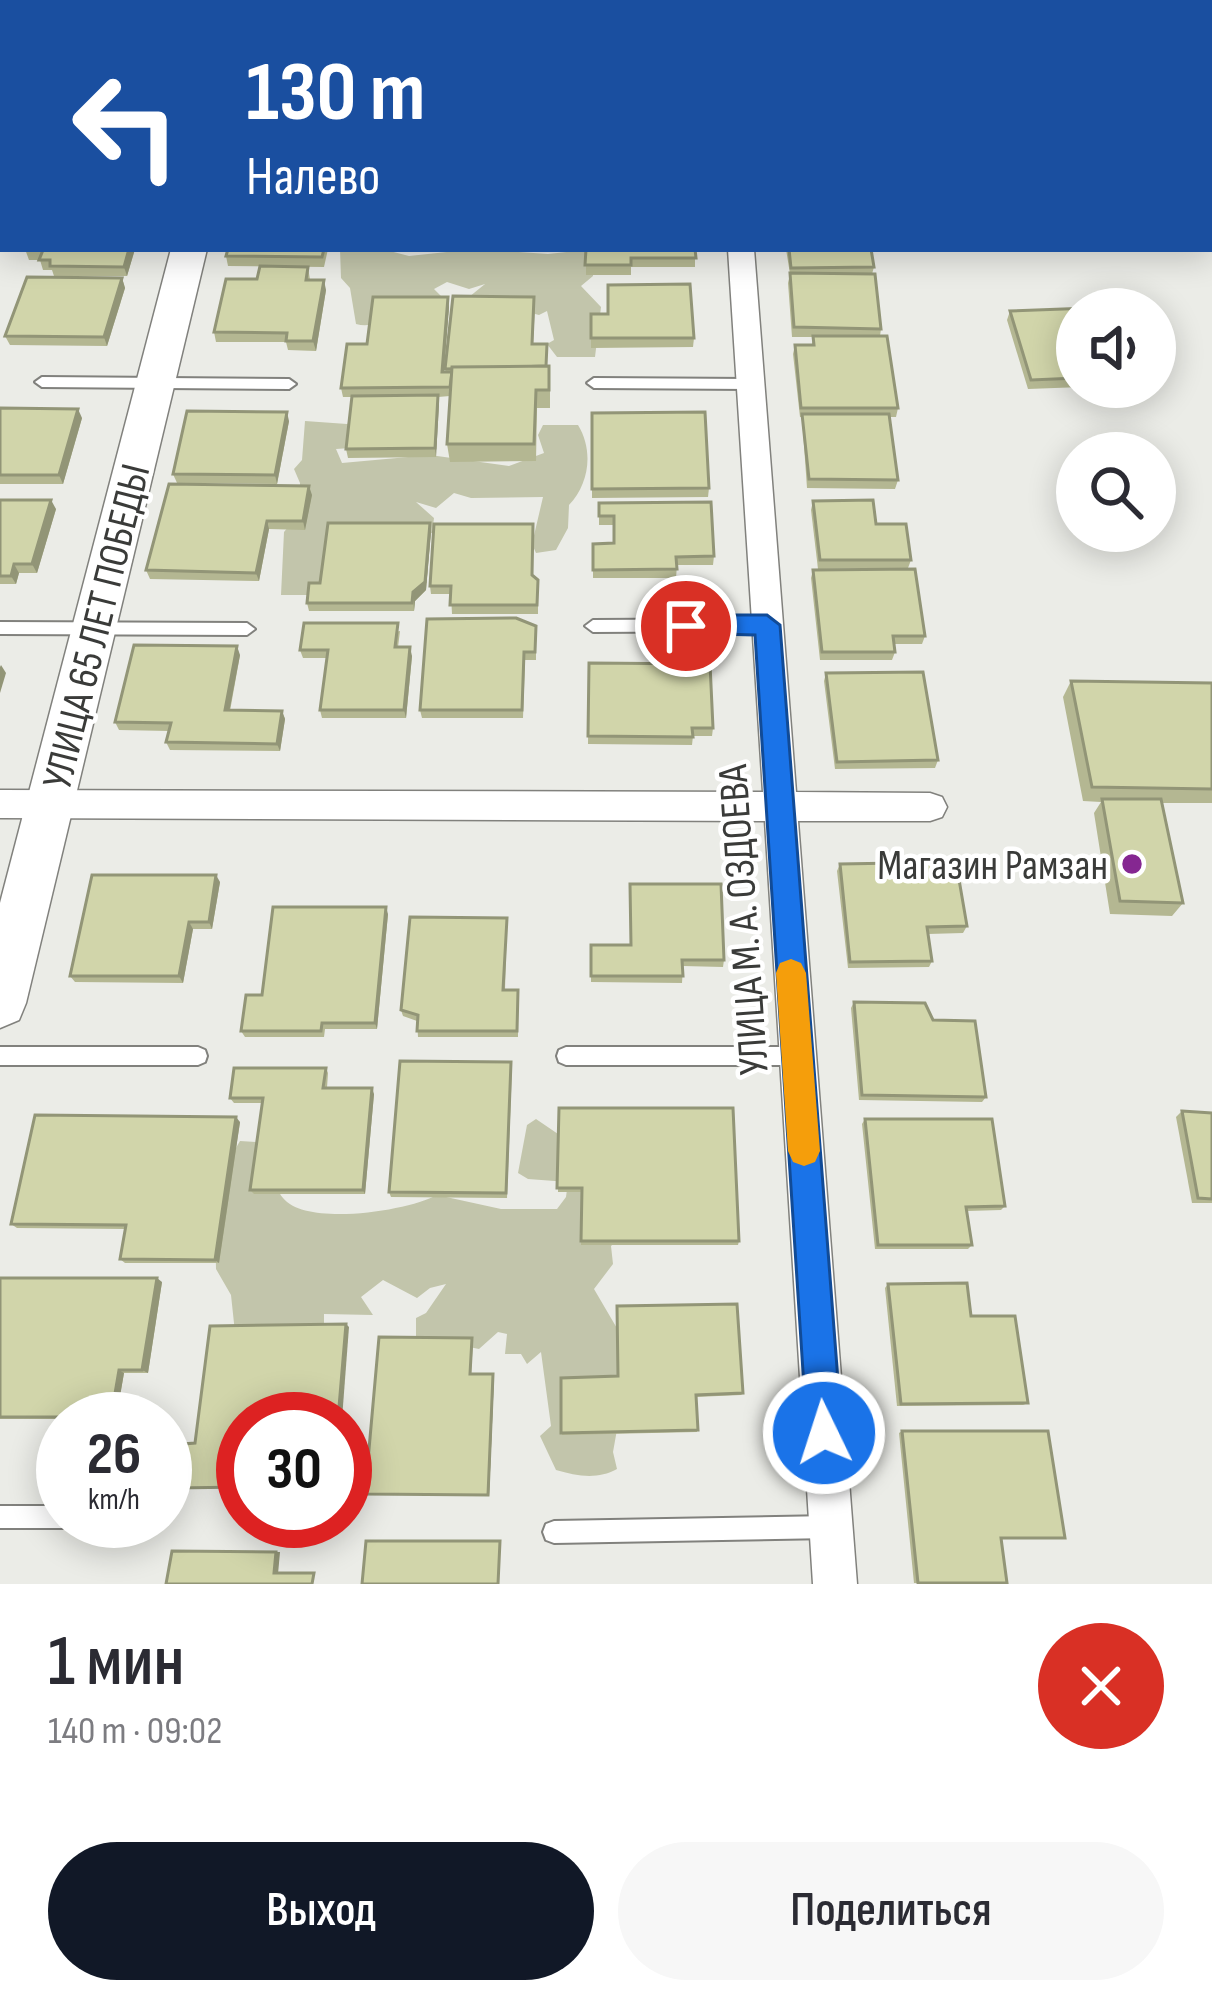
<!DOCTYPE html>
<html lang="ru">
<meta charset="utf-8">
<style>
body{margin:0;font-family:"Sofia Sans Condensed",sans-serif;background:#f7f7f7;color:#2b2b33;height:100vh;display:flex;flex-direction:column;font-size:45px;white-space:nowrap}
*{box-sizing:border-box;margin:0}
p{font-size:39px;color:#7c7c81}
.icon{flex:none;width:66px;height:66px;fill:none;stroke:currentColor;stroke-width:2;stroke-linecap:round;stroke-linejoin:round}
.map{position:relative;height:1584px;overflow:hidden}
.sheet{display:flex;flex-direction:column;background:#fff;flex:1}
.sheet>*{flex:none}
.top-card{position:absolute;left:0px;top:0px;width:1212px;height:252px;box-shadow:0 6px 30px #0003;background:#1a4fa0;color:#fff;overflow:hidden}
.fabs{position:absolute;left:1056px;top:288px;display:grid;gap:24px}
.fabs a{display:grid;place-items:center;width:120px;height:120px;border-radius:50%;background:#fff;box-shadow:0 6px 30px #0003;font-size:60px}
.speed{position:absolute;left:36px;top:1392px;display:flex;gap:24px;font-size:60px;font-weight:700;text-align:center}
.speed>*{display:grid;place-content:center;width:156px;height:156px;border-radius:50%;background:#fff;box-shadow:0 6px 30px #0003;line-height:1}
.speed small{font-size:30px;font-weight:400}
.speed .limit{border:18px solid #d22;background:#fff;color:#111}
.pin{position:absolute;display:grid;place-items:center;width:102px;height:102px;color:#fff;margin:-51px;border:6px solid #fff;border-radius:50%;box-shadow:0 3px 12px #0007}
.me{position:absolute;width:132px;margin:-66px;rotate:356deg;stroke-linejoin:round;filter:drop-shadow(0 0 9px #0008)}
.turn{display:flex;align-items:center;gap:42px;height:252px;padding:0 48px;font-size:54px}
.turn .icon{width:156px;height:156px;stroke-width:2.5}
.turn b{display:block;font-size:84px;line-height:102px}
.round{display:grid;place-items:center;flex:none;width:126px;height:126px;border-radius:63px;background:#f7f7f7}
.headline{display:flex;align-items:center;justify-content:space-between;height:204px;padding:0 48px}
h1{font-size:72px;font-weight:600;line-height:90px}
.cta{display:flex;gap:24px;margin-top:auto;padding:24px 48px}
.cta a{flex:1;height:138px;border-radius:72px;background:#111827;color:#fff;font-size:48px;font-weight:600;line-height:138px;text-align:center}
.cta a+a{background:#f7f7f7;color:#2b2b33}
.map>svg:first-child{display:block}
.green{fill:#c2c5ab}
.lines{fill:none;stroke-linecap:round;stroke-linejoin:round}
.lane-casing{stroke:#81817d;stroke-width:4}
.street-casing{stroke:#81817d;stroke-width:3}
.secondary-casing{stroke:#81817d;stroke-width:3}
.lane{fill:#fff;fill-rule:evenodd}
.street{fill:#fff;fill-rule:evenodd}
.secondary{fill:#fff;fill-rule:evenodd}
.wall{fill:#b4b792}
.shaded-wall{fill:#929577}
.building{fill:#d1d5aa;stroke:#929577;stroke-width:3}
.route{fill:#1a73e8;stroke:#114b97;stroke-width:3}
.slow{fill:#f59e0b}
.poi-dot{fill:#852791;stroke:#fff;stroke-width:4.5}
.labels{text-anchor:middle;stroke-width:9;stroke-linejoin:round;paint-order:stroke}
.street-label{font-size:42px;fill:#3a3b39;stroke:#fff}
.poi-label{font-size:42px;fill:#3a3b39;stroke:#fff;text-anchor:end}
</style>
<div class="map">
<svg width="1212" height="1584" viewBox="0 0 1212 1584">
<rect width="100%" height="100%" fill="#ebece7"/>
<g class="green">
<path d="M340,249H382L409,256L475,249L548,254L594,249L593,276L581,286L601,307L595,357H557L547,344L554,340L547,311L539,315L469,297L485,284L469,289L447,282L434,289L441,296H411V304C394,314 376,330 356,324L350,288L341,278Z"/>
<path d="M364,416L365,447L336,449L342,463L430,455L509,466L544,453L538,435L543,425H578C594,451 589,484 569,505L568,528L556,550L536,553L532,544L543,497L471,498L454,493L436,508L416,502L434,518L432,533L415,536L324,595H281L284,532L299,514L300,483L294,469L302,460L305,421L347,424Z"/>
<path d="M536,1119L558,1134L620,1238L611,1246L613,1264L594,1289L625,1342L623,1396L613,1452L617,1469C597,1480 577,1476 556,1470L540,1436L551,1426L541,1352L527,1364L521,1354H505L507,1334L498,1332L479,1349L454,1344L416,1349V1318L426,1313L446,1284L430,1288L417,1298L383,1280L361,1297L373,1315L324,1314V1336L236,1342L231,1295L216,1269L215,1221L226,1165L240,1141L269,1143C272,1160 272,1185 283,1198C306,1227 408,1211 437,1195L501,1209H557L566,1197L568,1182L528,1179L518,1173L527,1125Z"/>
</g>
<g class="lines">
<defs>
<g id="lane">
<rect x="1209" y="13" width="3" height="6"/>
<path d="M42,377L289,379L296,384L289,389L42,387L35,382Z"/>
<path d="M594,378L750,379L757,384L750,389L594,388L587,383Z"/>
<path d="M768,619L776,625L768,631L593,632L585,626L593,620Z"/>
<path d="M0,622L247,623L255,629L247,635L0,634Z"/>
<path d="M0,1047H198L205,1050L207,1056L205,1062L198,1065H0Z"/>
<path d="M566,1047H798L805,1050L807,1056L805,1062L798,1065H566L559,1062L557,1056L559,1050Z"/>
<path d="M0,1506H63V1521H72L63,1528H0Z"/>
<path d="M830,1516L838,1519L841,1527L838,1535L830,1538L554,1543L546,1540L543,1532L546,1524L554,1521Z"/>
</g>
<g id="street">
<rect x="713" y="0" width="22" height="3"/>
<path d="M1167,0H1189L1190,3H1168Z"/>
<rect x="1209" y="202" width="3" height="16"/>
<path d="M728,249H754L796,792L930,793L942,797L947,807L942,817L930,821H798L857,1584H813L765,821L0,818V790L763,792Z"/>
</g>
<g id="secondary">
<rect x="235" y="0" width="32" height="3"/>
<path d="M171,249H207L26,1003L19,1020L0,1028V903Z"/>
</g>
</defs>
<use href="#lane" class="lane-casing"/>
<use href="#street" class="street-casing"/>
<use href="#secondary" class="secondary-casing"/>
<use href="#lane" class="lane"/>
<use href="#street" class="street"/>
<use href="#secondary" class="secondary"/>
</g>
<g class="wall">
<path d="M287,0H381L380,3H288Z"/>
<path d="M3,7V83H0V8Z"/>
<path d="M25,249H135L127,276H54L52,270H43L40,260H29Z"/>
<path d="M228,249H328L324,267L228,266L226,256Z"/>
<path d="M381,249H451L381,251Z"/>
<rect x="470" y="249" width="66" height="3"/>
<path d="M586,249H695V267H631V275H586Z"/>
<path d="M786,249H871L874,267L872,274L881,329L880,336L898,408L896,417H889L898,480L895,489L807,488L802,417H800L793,354L795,345H812L813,337H792L788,283L790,274Z"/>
<path d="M308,267L310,280L326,290L316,351L288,350L286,342H216L214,332L257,279Z"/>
<path d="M122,278L125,288L107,346L10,345L5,336Z"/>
<path d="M535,306L533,344L547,366H549L550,384V408H537L536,461L450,462L447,444L450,396L438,397L436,457L348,458L346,449L352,397H343L341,388L367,344L449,307L444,372H446L445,369Z"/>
<path d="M1077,309V387H1082L1028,389L1007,320L1010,311Z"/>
<path d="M591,314L694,338L693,347L591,348Z"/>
<path d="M0,408L82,418L63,484H0Z"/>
<path d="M592,413L709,488L708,497L592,498Z"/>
<path d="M289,421L277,484L177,483L173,474Z"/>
<path d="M312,495L305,530L269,529L259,581L150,579L146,570Z"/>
<path d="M0,500L56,509L37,573H19L16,584H0Z"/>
<path d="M813,501L876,524L911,560L908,568L818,569L811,510Z"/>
<path d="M599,503L714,556L713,565H677L676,578H593V544L614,543V525H599Z"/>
<path d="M430,523L431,532L426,590L415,601L414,611H309L307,603L320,583Z"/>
<path d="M813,570L925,636L922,644H894L895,652L892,660H820L811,578Z"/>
<path d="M533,575L538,580V614H452L451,594H431L430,586Z"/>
<path d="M536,626V660H525L523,718H422L420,710Z"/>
<path d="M400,631L398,647L412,656L406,718H322L320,710L327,658H303L300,650Z"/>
<path d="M240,655L230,711H282L285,719L280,751L170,750L166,742L169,731L119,730L115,722Z"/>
<path d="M589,663L713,728L712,736H693L692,745L588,744Z"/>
<path d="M826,673L938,760L935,768L835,769L824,681Z"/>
<path d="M1071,681L1212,683V803H1162L1183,903L1172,916L1110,914L1094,813L1101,802L1083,801L1063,697Z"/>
<path d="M840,864L967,926L963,933L928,934L932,961L929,967L848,968L837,871Z"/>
<path d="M220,882L212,929H193L183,983L75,982L70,976Z"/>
<path d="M388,914L377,1029H325L324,1037H245L241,1031L262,995Z"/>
<path d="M507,918L505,990H518V1037H418L417,1021L403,1016L401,1010Z"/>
<path d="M591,945L724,960L723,967L683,966L682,983L591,982Z"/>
<path d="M854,1002L933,1020L986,1097L982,1102L859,1100L851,1008Z"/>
<path d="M512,1067L507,1198L391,1197L389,1192Z"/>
<path d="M326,1068L328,1073L327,1088L374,1094L365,1194H254L250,1190L263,1103H234L230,1098Z"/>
<path d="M559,1108L739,1241L738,1245H581L582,1192H558Z"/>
<path d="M1182,1111L1212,1113V1203H1192L1176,1117Z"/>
<path d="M865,1119L1005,1206L1001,1210L967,1211L972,1245L968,1249H875L862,1124Z"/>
<path d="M240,1122L219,1263H125L120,1259L125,1229L17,1228L11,1224Z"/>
<path d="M0,1278L162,1282L148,1373H124L116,1419H0Z"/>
<path d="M888,1284L971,1316L1028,1403L1023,1405L897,1406L885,1288Z"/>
<path d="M473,1341L471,1374H493L494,1377L489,1496L365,1494Z"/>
<path d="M561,1378L743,1393L741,1395L696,1397L697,1432L562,1435Z"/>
<path d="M902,1431L1001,1539L1007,1583H914L899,1433Z"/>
</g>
<g class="shaded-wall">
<path d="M129,249H135L127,276L124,267Z"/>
<path d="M122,278L125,288L107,346L104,337Z"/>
<path d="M324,280L326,290L316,351L313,341Z"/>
<path d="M448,297L449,307L443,381L442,372Z"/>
<path d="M438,395L439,404L436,457L435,448Z"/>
<path d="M78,409L82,418L63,484L59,475Z"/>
<path d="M287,412L289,421L277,484L275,475Z"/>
<path d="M309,486L312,495L305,530L303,521Z"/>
<path d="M51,500L56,509L37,573L32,564Z"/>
<path d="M267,521L269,529L259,581L256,573Z"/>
<path d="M430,523L431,532L426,590L415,601L414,611L413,592Z"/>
<path d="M14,564L19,573L16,584L11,576Z"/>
<path d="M237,646L240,655L228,718L225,710Z"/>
<path d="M410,647L412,656L406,718L404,710Z"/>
<path d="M1,665L6,673L0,693V667Z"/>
<path d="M282,711L285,719L280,751L277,744Z"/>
<path d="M216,875L220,882L212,929L209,922Z"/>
<path d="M386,907L388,914L377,1029L375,1023Z"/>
<path d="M189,922L193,929L183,983L179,976Z"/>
<path d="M372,1088L374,1094L365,1194L363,1190Z"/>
<path d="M236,1117L240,1122L219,1263L215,1260Z"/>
<path d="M157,1278L162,1282L148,1373L142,1370Z"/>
<path d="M346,1324L349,1327L342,1419H338Z"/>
<path d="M119,1370L124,1373L116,1419L111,1417Z"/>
<path d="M493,1374L494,1377L489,1496L488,1495Z"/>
<path d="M352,1433L355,1435L351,1487L347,1486Z"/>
<path d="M276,1552H280L278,1574L274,1573Z"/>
</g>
<g class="building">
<path d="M9,0H69L68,3H7Z"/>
<path d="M140,0H195L194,3H140Z"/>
<path d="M338,0H378L377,3H349L350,0Z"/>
<path d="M410,0H473V3H409Z"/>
<rect x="491" y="0" width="69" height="3"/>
<path d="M596,0H683L684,3H596Z"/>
<rect x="0" y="29" width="3" height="44"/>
<rect x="1209" y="89" width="3" height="53"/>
<rect x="0" y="125" width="3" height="50"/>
<path d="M25,249H129L124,267L50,266V260H39L43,250Z"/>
<path d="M228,249H324L322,257L226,256Z"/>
<path d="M586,249H695L696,258H631V265H585Z"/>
<path d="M789,249H871L874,267L791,268Z"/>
<path d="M260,266L308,267L306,280H324L313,341H286L287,333L214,332L226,279H257Z"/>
<path d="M790,273L875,274L881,329L794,327Z"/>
<path d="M27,277L122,278L104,337L5,336Z"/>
<path d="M690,284L694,338H591V314H608V285Z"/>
<path d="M453,296L534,297L532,344H547L546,366L445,369Z"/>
<path d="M373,297H448L442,372H452L450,387L341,388L347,344H367Z"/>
<path d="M1090,308L1077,309V378L1031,380L1010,311Z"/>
<path d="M813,336H887L898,408H801L795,345H814Z"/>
<path d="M549,366V390H536L534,444H447L452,367Z"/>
<path d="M438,395L435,448L346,449L352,396Z"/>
<path d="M0,408L78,409L59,475H0Z"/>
<path d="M187,411L287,412L275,475L173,474Z"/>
<path d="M705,412L709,488L592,489V413Z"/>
<path d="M802,414H889L898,480L809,479Z"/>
<path d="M169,484L309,486L303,521H267L256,573L146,570Z"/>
<path d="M0,500H51L32,564H14L11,576H0Z"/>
<path d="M873,500L876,524H906L911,560H820L813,501Z"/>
<path d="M711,502L714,556L676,557L677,569L593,570V544L614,543V516H599V503Z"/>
<path d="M328,523H430L425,582L413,592L412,603H307L309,583H320Z"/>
<path d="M434,524H533L532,575L538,580L537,605H450L451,586H430Z"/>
<path d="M915,569L925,636H893L895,652H822L813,570Z"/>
<path d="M516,618L536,626L535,652H524L522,710H420L427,619Z"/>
<path d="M304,623H398L395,647H410L404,710H320L328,650H300Z"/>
<path d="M134,645L237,646L225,710L282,711L277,744L166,742L171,723L115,722Z"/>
<path d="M589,663L710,664L713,728H692L693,737L588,736Z"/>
<path d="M923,672L938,760L837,762L826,673Z"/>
<path d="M1071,681L1212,683V789L1092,787Z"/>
<path d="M1102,799H1161L1183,903L1120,901Z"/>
<path d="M956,862L967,926L927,927L932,961L850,962L840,864Z"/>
<path d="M92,875H216L209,922H189L179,976H70Z"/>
<path d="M630,884H721L724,960H682L683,976H591V945H631Z"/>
<path d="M273,907H386L375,1023H322L321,1031H241L246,995H262Z"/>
<path d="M410,917L507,918L503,990H518L517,1031H417L418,1015L401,1010Z"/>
<path d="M854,1002L925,1003L933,1020L975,1021L986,1097L862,1095Z"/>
<path d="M400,1061L511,1062L506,1193L389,1192Z"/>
<path d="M234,1068H326L323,1088H372L363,1190H250L263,1098H230Z"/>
<path d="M559,1108H733L739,1241H581L582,1188H557Z"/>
<path d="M1182,1111L1212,1113V1199L1198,1198Z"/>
<path d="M35,1115L236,1117L215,1260L120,1259L126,1225L11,1224Z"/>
<path d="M865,1119H992L1005,1206L966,1207L972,1245H878Z"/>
<path d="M0,1278H157L142,1370H119L111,1417H0Z"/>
<path d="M967,1283L971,1316H1015L1028,1403L901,1404L888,1284Z"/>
<path d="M737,1304L743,1393L696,1395L698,1430L561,1433V1378L618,1376L617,1306Z"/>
<path d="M346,1324L338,1419H243V1487L176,1488L183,1444L195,1443L210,1326Z"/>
<path d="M379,1337L472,1338L470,1374H493L488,1495L365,1494Z"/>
<path d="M902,1431H1048L1065,1538H1001L1007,1583H918Z"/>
<path d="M345,1433H352L347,1486H345Z"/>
<path d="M366,1541H500L498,1584H362Z"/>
<path d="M172,1551L276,1552L274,1573H314L312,1584H166Z"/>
</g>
<path class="route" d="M686,615H767L780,625L842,1433L836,1445L824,1451L812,1445L807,1433L755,635L677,633L674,626L677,618Z"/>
<path class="slow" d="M791,959L801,963L806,973L820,1151L815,1162L804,1166L793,1162L788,1151L776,973L780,963Z"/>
<circle class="poi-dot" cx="1132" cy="864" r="12"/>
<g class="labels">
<g class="street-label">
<text transform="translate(95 626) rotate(-76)" y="15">УЛИЦА 65 ЛЕТ ПОБЕДЫ</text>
<text transform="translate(742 920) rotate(-94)" y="15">УЛИЦА М. А. ОЗДОЕВА</text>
</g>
<g class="poi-label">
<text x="1108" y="879">Магазин Рамзан</text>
</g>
</g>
</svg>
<div class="fabs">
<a><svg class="icon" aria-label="sound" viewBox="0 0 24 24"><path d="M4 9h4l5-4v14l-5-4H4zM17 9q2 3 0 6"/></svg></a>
<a><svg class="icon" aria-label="search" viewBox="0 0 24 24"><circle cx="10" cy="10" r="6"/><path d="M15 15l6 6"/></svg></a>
</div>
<div class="speed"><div>26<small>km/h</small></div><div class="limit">30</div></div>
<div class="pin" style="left:686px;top:626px;background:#d93025"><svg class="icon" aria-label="arrive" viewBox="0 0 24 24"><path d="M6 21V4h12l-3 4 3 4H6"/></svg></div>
<svg class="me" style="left:824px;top:1433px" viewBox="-20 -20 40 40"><circle r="17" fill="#1a73e8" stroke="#fff" stroke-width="3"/><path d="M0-11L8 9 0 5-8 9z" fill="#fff"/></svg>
<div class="top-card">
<div class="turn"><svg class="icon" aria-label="left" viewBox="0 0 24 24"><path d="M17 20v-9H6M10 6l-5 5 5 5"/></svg><div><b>130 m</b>Налево</div></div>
</div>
</div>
<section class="sheet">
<div class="headline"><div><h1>1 мин</h1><p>140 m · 09:02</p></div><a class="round" style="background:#d93025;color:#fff"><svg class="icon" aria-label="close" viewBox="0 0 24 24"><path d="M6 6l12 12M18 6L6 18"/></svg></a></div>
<div class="cta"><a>Выход</a><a>Поделиться</a></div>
</section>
